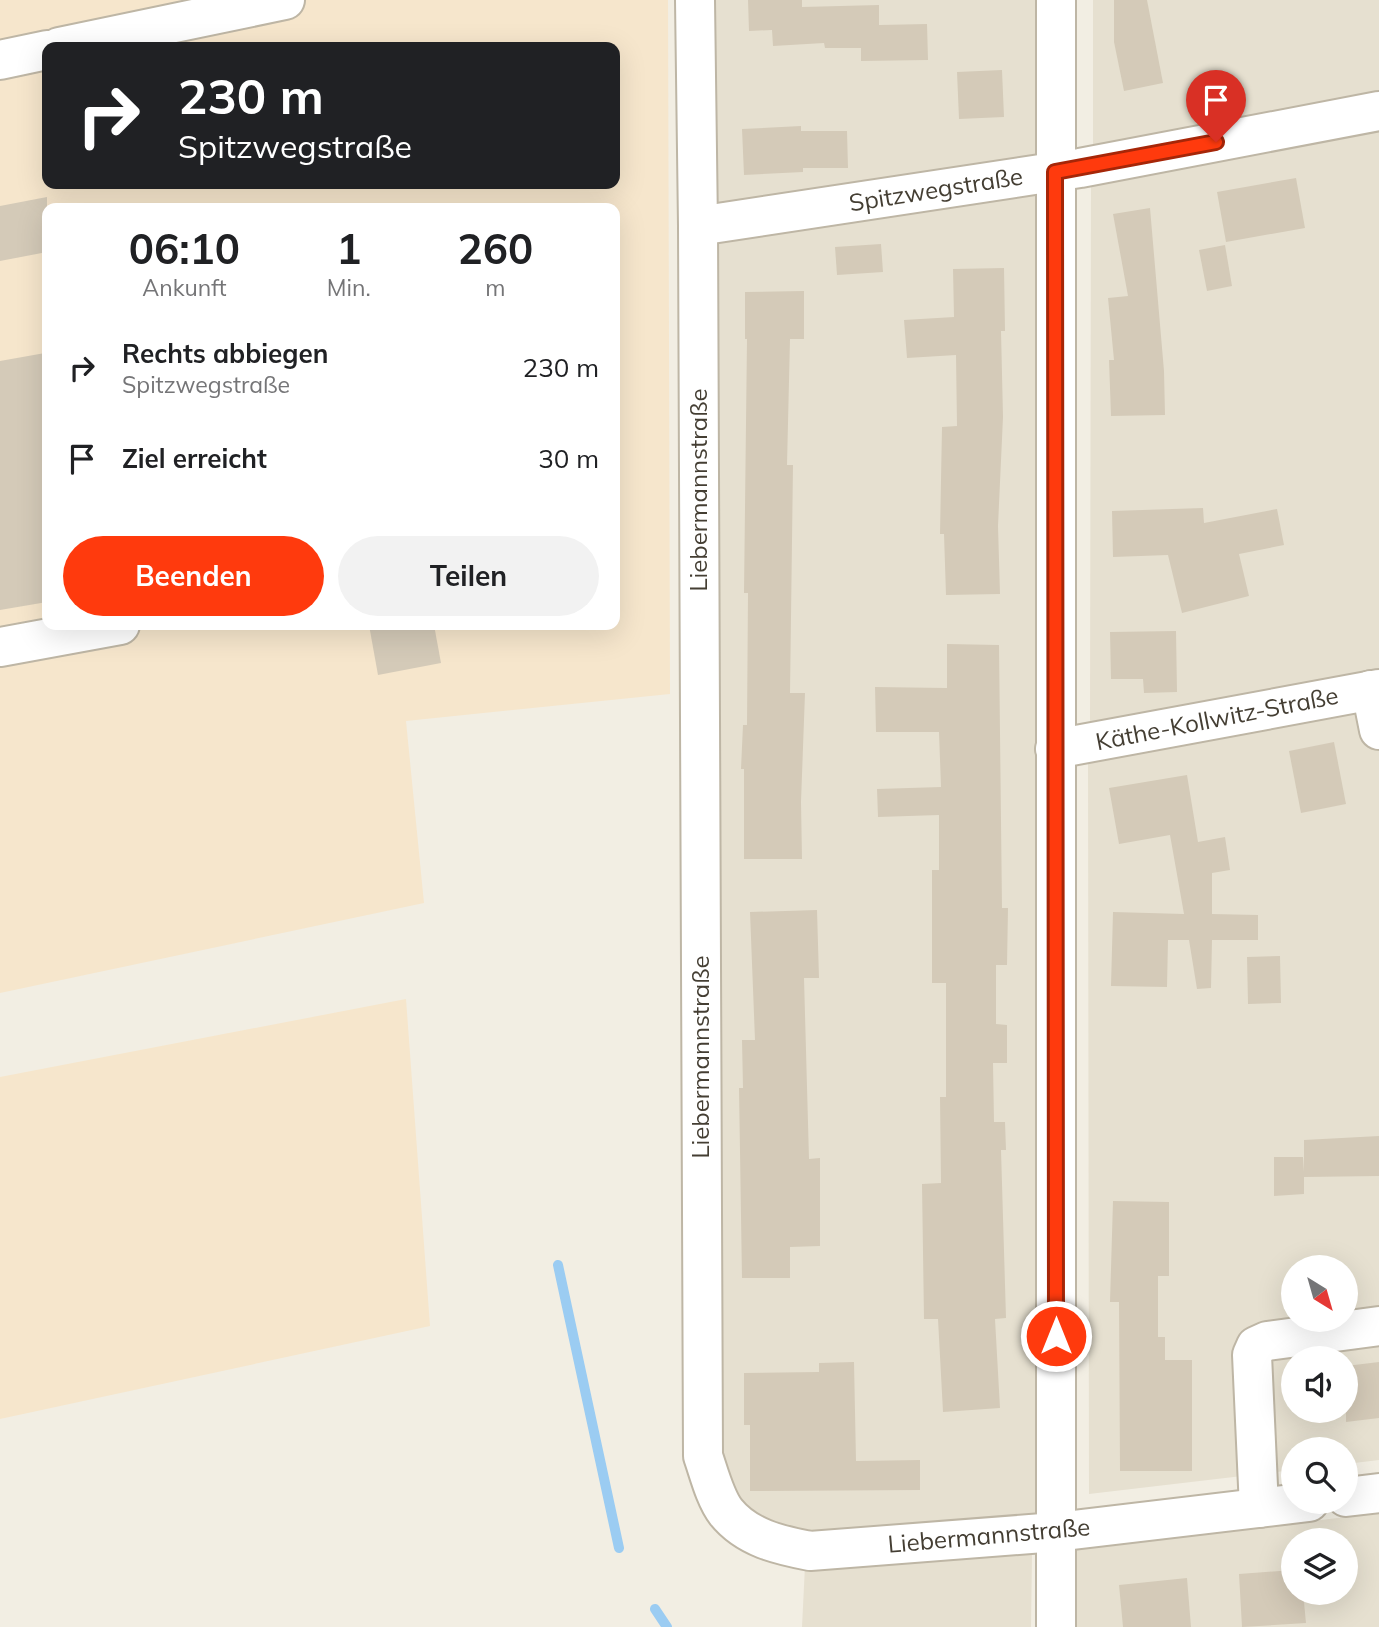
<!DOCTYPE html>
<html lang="de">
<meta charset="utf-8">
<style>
body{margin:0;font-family:Mulish,sans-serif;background:#f2f2f2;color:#202124;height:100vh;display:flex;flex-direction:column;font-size:26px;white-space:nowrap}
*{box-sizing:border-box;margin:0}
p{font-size:23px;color:#757577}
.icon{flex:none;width:38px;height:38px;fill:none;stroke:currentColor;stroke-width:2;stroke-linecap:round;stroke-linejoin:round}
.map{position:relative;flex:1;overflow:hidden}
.panel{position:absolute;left:42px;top:203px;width:578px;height:427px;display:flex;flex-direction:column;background:#fff;border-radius:14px;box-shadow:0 7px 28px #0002}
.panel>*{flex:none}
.guide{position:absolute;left:42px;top:42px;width:578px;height:147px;border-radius:14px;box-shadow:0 7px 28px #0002;background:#202124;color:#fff;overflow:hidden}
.needle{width:46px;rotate:143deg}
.controls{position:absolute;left:1281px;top:1255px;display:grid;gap:14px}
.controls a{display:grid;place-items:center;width:77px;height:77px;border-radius:50%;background:#fff;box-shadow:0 7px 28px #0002;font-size:35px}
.pin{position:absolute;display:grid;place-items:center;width:60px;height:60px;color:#fff;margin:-72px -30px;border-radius:50% 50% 50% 0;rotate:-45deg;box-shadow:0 0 7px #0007}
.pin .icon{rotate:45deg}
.me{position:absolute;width:77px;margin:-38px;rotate:0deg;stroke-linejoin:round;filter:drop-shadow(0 0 5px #0008)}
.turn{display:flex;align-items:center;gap:24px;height:147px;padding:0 21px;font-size:32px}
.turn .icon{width:91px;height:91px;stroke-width:2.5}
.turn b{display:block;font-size:49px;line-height:60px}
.eta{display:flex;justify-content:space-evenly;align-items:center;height:119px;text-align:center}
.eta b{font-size:42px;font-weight:700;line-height:49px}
.primary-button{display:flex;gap:14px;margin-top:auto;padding:14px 21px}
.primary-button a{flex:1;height:80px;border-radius:42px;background:#ff3a0d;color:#fff;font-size:28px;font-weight:700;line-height:80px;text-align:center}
.primary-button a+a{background:#f2f2f2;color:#202124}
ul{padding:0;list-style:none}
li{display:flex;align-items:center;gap:21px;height:91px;padding:0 21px}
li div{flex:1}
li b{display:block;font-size:26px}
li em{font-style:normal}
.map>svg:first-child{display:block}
.residential{fill:#e6e0d0;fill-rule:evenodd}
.commercial{fill:#f6e6cc;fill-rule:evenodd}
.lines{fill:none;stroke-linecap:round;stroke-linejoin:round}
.stream{stroke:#9bccf2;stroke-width:10}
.building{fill:#d4cab8}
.minor-casing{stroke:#beb6a5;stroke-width:42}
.minor{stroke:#fff;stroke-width:38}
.route-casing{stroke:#a62608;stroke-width:18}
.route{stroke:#ff3a0d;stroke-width:12}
.labels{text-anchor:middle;stroke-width:6;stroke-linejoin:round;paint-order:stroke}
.street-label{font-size:24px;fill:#443e33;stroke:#fff}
</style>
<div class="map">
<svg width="1379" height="1627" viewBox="0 0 1379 1627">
<rect width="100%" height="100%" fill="#f2eee3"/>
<g class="residential">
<path d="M709,0H1037L1035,163L710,214Z"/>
<path d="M1093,0H1379V96L1093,150Z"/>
<path d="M1379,129V670L1090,726L1091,185Z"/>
<path d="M1037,191L1040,1518L807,1539L748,1522L719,1451L714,236Z"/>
<path d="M1379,702V1460L1346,1464V1449H1293V1470L1089,1494L1088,755ZM1293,1267H1346V1320H1293ZM1293,1358H1346V1410H1293Z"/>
<path d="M1379,1513V1627H1072L1073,1550ZM1293,1540H1346V1592H1293Z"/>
<path d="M1032,1553L1031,1627H802L805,1566Z"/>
</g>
<g class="commercial">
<path d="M0,0H668L670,694L406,721L424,903L0,993ZM47,47H614V184H47ZM47,208H614V625H47Z"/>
<path d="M406,999L430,1326L0,1419V1077Z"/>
</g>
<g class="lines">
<g class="stream">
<path d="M558,1265L619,1548"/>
<path d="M655,1609L667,1627"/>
</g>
</g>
<g class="building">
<path d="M748,0H802V7L879,5V25L927,24L928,60L861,61V48H825L824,43L773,46L772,30L749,31Z"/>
<path d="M1114,0H1147L1163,83L1124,91L1114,42Z"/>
<path d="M1002,70L1004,117L959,119L957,72Z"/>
<path d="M801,126V131H847L848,168H803V172L744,175L742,129Z"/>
<path d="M1296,178L1305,228L1226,242L1217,192Z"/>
<path d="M47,197V252L0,261V206Z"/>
<path d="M1150,208L1164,371L1165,415L1111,416L1109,360H1114L1108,298L1128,296L1113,214Z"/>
<path d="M881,244L883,272L837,275L835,247Z"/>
<path d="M1225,245L1232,286L1207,291L1199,250Z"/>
<path d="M1004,268L1005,331H1001L1003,417L998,526L1000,594L946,595L944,534H940L942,427L957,426L956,355L907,358L904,320L954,317L953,269Z"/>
<path d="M804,291V339H790L787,465H793L790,693H805L801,802L802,859H744V769H741L743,725H747L748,593H744L747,339H745V292Z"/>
<path d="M45,353L47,368V602L0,610V361Z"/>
<path d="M1203,508L1204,523L1277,509L1284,545L1239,554L1249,596L1182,613L1168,555L1113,557L1112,511Z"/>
<path d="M369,625H434L441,663L378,675Z"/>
<path d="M1176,631L1177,692L1144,693L1143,679H1111L1110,632Z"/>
<path d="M947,644L999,645L1002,908H1008L1007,965H996V1024L1007,1025V1063H993L994,1122H1005L1006,1150H1001L1006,1318L995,1319L1000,1408L943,1412L938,1319H924L922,1184L941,1183L940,1097H946V983H932V870H939V815L878,817L877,789L941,787L939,732H876L875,687L947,688Z"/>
<path d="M1334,742L1346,804L1301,813L1289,751Z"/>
<path d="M1187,775L1198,842L1225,837L1230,870L1212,873V914L1258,915V940H1212L1211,988L1197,989L1189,940H1168L1167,987L1111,986L1113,912L1184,914L1170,835L1119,844L1109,788Z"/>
<path d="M817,910L819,978H804L809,1159L820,1158V1246L790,1247V1278H742L739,1088H743L742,1040H755L750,912Z"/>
<path d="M1280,956L1281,1003L1248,1004L1247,957Z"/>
<path d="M1379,1136V1176L1304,1177V1194L1274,1196V1157H1303L1304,1172V1140Z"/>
<path d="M1113,1201L1169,1202V1276H1158V1337H1165V1360H1192V1471H1120L1119,1302H1110Z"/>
<path d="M854,1362L856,1461L920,1460V1490L750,1491V1425H744V1373L819,1372V1363Z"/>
<path d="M1379,1362V1418L1346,1422V1366Z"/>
<path d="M1293,1570V1592H1303L1306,1623L1242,1627L1239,1574Z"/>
<path d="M1187,1578L1191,1627H1123L1119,1585Z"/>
</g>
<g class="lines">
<defs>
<g id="minor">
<path d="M695,0L698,226L703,1456C709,1473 715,1498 726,1512C747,1538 779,1545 810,1551L1056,1532L1309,1502"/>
<path d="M59,47L285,0"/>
<path d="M0,60L47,50"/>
<path d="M698,226L1080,168L1379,111"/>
<path d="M0,647L120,625"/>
<path d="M1371,690L1379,730"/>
<path d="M1055,749L1379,689"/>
<path d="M1346,1497L1379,1493"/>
<path d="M1259,1508L1252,1355L1256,1346L1267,1341L1379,1326"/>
<path d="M1056,1627V0"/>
</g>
</defs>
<use href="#minor" class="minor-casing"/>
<use href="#minor" class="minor"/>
</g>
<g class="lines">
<defs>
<path id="route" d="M1056,1336L1055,172L1216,142"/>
</defs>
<use href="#route" class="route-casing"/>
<use href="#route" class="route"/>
</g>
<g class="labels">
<g class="street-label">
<text transform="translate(936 190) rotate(-9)" y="8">Spitzwegstraße</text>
<text transform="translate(699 490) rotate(-90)" y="8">Liebermannstraße</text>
<text transform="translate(1217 719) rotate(-11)" y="8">Käthe-Kollwitz-Straße</text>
<text transform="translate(701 1057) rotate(-90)" y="8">Liebermannstraße</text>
<text transform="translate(989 1536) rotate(-5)" y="8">Liebermannstraße</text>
</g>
</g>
</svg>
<div class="controls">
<a><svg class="needle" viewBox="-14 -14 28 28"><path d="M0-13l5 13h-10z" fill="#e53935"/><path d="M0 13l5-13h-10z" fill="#757577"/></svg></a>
<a><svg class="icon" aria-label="sound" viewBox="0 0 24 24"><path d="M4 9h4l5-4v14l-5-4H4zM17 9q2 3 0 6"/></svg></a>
<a><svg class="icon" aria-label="search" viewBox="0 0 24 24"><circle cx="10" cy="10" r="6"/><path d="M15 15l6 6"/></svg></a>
<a><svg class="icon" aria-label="layers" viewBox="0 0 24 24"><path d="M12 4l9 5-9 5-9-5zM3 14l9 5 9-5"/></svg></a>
</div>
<div class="pin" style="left:1216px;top:142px;background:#d93025"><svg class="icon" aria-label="arrive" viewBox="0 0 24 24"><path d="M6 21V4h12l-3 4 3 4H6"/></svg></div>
<svg class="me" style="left:1056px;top:1336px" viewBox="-20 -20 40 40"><circle r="17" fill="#ff3a0d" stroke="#fff" stroke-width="3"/><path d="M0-11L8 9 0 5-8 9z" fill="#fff"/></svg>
<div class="guide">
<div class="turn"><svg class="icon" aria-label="right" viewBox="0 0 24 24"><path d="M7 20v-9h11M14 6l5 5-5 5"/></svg><div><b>230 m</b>Spitzwegstraße</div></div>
</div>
<section class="panel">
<div class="eta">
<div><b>06:10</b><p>Ankunft</p></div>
<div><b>1</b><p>Min.</p></div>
<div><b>260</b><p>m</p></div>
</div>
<ul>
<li><svg class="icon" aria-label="right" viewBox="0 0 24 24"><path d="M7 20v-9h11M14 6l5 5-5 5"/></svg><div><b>Rechts abbiegen</b><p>Spitzwegstraße</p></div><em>230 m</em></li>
<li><svg class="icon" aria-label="arrive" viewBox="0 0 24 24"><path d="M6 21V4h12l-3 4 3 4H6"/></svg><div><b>Ziel erreicht</b></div><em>30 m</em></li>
</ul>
<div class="primary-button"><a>Beenden</a><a>Teilen</a></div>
</section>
</div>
